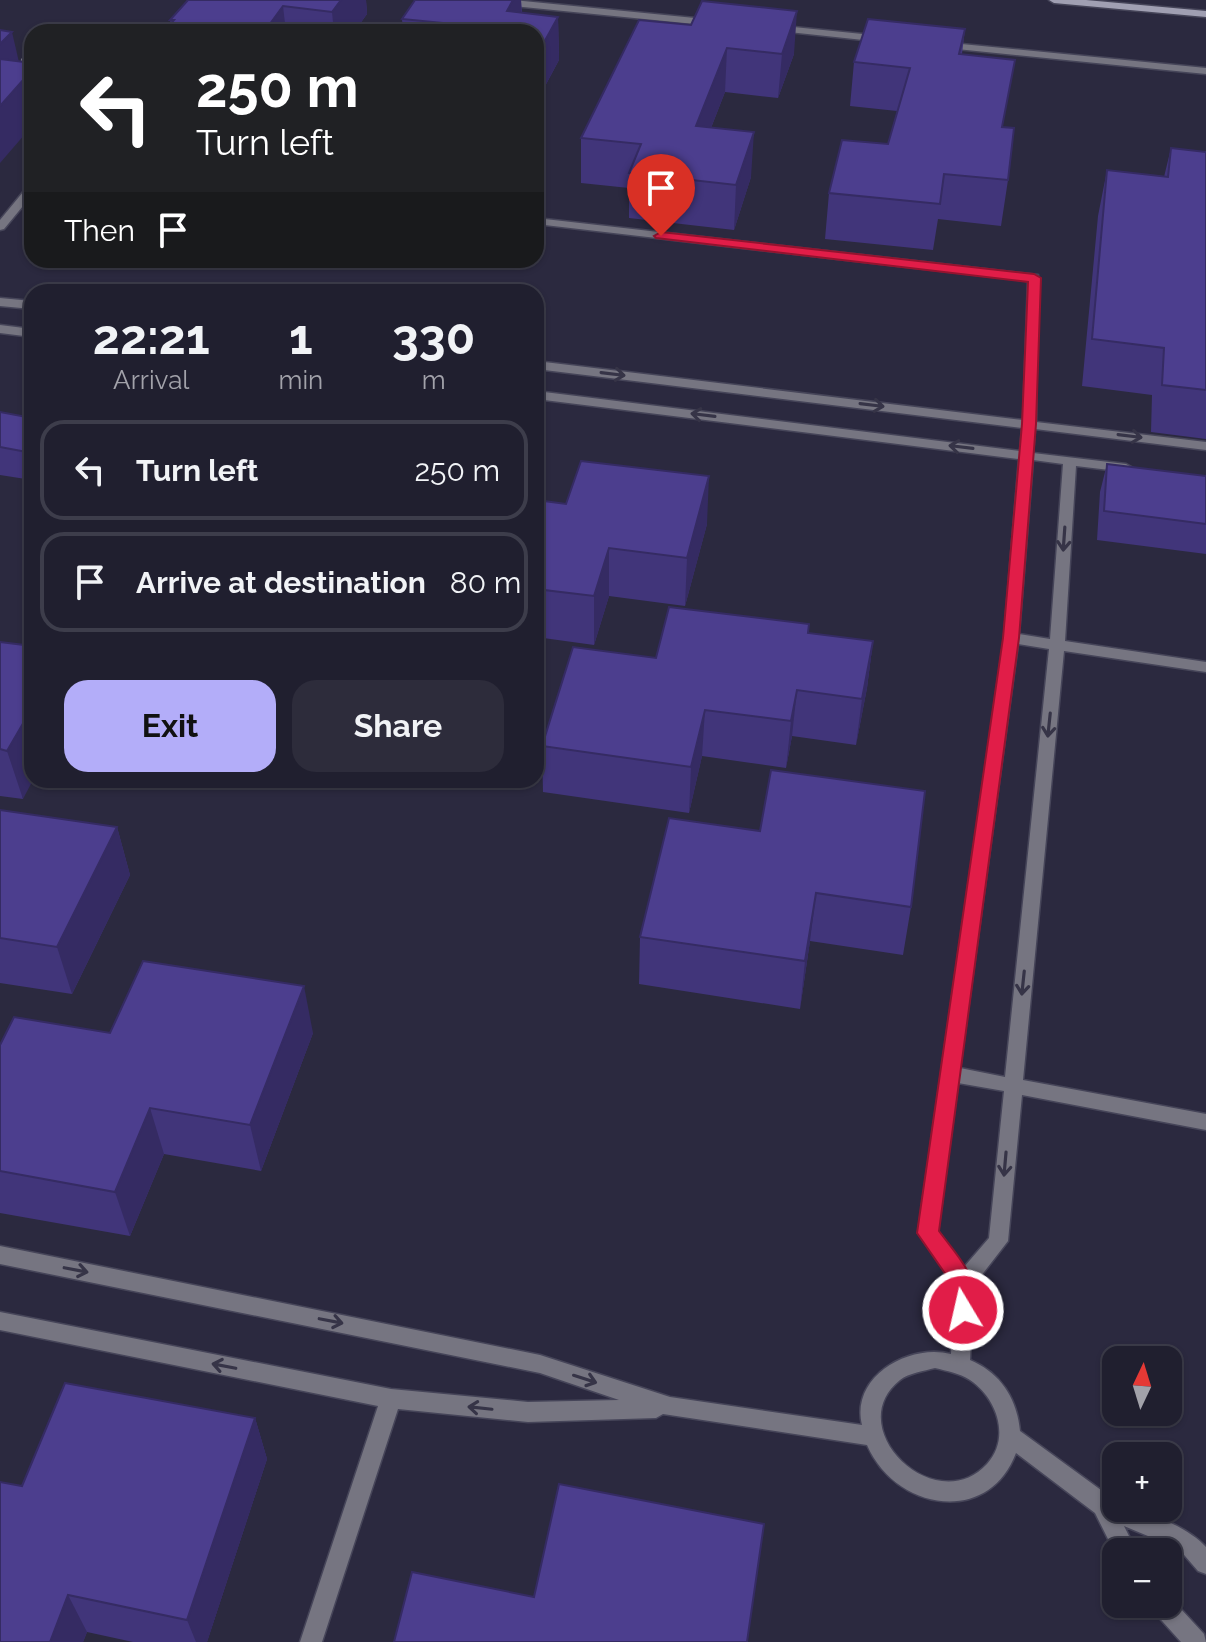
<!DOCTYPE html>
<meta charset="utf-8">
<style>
body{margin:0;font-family:Raleway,sans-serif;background:#2d2c3b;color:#f1f3f6;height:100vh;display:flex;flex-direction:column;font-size:30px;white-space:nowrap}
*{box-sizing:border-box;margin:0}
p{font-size:26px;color:#a2a2aa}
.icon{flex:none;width:44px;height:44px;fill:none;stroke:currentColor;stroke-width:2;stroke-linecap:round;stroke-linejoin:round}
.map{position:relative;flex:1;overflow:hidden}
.drawer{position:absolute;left:24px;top:284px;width:520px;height:504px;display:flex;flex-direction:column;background:#201f2f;border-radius:24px;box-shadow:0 2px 6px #0004,0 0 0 2px #3d3d4b}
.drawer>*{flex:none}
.hud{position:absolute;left:24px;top:24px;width:520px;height:244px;border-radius:24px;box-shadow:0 2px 6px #0004,0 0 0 2px #3d3d4b;background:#202124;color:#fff;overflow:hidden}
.needle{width:52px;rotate:4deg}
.controls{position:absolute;left:1102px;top:1346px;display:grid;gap:16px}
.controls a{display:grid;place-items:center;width:80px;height:80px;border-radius:16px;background:#201f2f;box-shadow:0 2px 6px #0004,0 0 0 2px #3d3d4b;font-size:40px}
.pin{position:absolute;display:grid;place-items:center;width:68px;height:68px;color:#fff;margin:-82px -34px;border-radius:50% 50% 50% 0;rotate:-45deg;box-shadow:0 0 8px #0007}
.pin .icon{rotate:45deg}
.me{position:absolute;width:88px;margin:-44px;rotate:351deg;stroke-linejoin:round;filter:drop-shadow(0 0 6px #0008)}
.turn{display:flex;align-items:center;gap:28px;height:168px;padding:0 40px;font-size:36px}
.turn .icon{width:104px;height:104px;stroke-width:2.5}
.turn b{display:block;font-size:56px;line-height:68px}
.then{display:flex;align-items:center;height:76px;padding:0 40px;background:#0003;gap:16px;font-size:30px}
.eta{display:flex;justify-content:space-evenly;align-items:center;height:136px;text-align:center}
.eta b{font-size:48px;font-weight:700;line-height:56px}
.action{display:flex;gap:16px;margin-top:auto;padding:16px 40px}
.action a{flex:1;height:92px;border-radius:24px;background:#b3adf9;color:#111;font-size:32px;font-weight:700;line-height:92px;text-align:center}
.action a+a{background:#2d2c3b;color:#f1f3f6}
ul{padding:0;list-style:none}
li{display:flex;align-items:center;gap:24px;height:100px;margin:0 16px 12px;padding:0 24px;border:4px solid #3d3d4b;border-radius:24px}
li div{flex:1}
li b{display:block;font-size:30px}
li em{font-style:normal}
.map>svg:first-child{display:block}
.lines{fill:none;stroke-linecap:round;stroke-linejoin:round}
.street-casing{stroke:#464559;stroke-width:3}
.secondary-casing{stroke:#464559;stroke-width:3}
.path{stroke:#777688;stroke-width:3;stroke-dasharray:4 3;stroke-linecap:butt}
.street{fill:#767581;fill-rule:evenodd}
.secondary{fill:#a09fb2;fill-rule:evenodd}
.wall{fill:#41357a}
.shaded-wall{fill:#352b63}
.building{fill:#4c3e8e;stroke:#352b63;stroke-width:2}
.oneway{stroke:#363447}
.route{fill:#e11d48;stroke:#92132f;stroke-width:2}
</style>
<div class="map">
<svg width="1206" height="1642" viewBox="0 0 1206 1642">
<rect width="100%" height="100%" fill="#2b293f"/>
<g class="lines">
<defs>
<g id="street">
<path d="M479,0H513L715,20L720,23L715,26L484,3Z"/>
<path d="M774,25L882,36L887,39L882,42L770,30L769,28Z"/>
<path d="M941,42L1206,68V74L937,47V43Z"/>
<path d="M32,185V195L4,229L0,230V220L28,186Z"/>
<path d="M536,218L1038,275L1036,422L1206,442V450L1035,429L1033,453L1126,464L1133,468L1126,472L1076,466L1065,641L1206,662V672L1064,651L1023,1080L1206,1114V1130L1022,1095L1008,1241L974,1285L970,1360C1001,1373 1017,1399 1020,1431L1116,1501V1508C1143,1508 1188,1527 1206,1547V1574L1198,1571L1179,1549L1124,1526L1137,1552H1116V1555L1095,1513L1016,1453C988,1527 895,1510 867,1445L663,1414L656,1418L528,1422L398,1409L322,1642H300L378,1406L0,1330V1312L391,1389L528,1402L619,1400L540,1373L0,1264V1246L540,1355L670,1397L862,1425C850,1376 910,1343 951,1354L954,1284L918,1233L1004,638L1019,459L536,399V391L1020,451L1022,428L536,369V361L1023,420L1028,281L536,224ZM1033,460L1063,464L1050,639L1019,634ZM1018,644L1049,649L1005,1077L960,1068ZM958,1083L1004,1091L989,1238L964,1267L938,1231ZM935,1368C947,1371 959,1373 970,1380C997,1398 1011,1438 987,1464C935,1520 840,1428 900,1380C909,1373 924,1371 935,1368Z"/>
<path d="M0,298L32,301V309L0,306Z"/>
<path d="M0,325L32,329V337L0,333Z"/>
<path d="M1168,1595L1204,1634L1206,1642H1181L1154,1612L1151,1604H1168Z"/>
</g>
<path id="secondary" d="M1049,0H1086L1206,11V17L1054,3Z"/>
</defs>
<use href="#street" class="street-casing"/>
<use href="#secondary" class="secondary-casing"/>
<path class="path" d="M0,58L32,61"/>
<use href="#street" class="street"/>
<use href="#secondary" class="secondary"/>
</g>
<g class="wall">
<path d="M188,0H366L367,14L354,32H164L171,24L170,20Z"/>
<path d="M415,0H521L522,13L558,17L559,60L536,103V32H403L402,19Z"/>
<path d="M639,20L794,54L778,98L725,92L711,128L751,177L734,230L629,218V188L581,183V138Z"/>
<path d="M965,29L962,54L1003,127L1008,180L1001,226L938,219L933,250L825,239L829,193L888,144L897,111L850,106L854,62Z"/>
<path d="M1171,148L1206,152V439L1151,432L1152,395L1082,386L1098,216L1107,170L1164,177Z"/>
<path d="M0,412L32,418V480L0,475Z"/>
<path d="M1107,464L1206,476V554L1097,540L1100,492Z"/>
<path d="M536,500L707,524L685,606L609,596L594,645L536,637Z"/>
<path d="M809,624V633L873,641L867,688L856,745L792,736L786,768L702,756L689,813L543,792L542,746L656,658Z"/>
<path d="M0,642L23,799L0,796Z"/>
<path d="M0,810L117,827L130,875L72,994L0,983Z"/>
<path d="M669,818L911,907L903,955L810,941L800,1009L639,984L640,937Z"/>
<path d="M110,1033H313L261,1171L164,1154L130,1236L0,1213V1045Z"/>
<path d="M255,1418L267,1459L207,1642H133L87,1632L83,1642H0L22,1486Z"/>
</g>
<g class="shaded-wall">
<path d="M341,0H366L367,14L354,32H334L332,12Z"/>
<path d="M513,0H521L522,30L507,11Z"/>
<path d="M283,6L286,32H264Z"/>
<path d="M797,11L794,54L778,98L782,54Z"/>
<path d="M558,17L559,60L536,103V57Z"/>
<path d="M12,32L22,75L0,98V44Z"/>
<path d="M727,48L725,92L694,171L696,126Z"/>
<path d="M32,70V126L0,163V106Z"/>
<path d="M754,132L751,177L734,230L736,185Z"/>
<path d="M537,381L538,428L536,434V382Z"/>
<path d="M709,476L707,524L685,606L687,558Z"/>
<path d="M609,548V596L594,645V596Z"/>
<path d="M873,641L867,688L856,745L862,699Z"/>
<path d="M797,690L792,736L786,768L791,721Z"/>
<path d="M32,708V780H33L23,799L7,751Z"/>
<path d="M705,710L702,756L689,813L691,767Z"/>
<path d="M117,827L130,875L72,994L57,947Z"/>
<path d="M816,893L810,941L800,1009L805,961Z"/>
<path d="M304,986L313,1033L261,1171L250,1125Z"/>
<path d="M150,1108L164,1154L130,1236L115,1192Z"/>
<path d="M255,1418L267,1459L207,1642H196L187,1620Z"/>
<path d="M68,1595L87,1632L83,1642H50Z"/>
</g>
<g class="building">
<path d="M188,0H341L332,12L283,6L264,32H164L174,20H170Z"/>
<path d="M415,0H513L507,11L558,17L536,57V32H449L454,24L402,19Z"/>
<path d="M702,1L797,11L782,54L727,48L696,126L754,132L736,185L629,173L641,144L581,138L639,20L691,25Z"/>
<path d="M868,19L965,29L959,54L1015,60L1002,127L1014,128L1008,180L944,174L940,204L829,193L842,140L888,144L910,68L854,62Z"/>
<path d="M0,30L12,32L0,44Z"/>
<path d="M0,59L32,63V70L0,106Z"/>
<path d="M1171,148L1206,152V390L1162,385L1164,348L1092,339L1107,170L1168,177Z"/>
<path d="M0,412L32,418V453L0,447Z"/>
<path d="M581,461L709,476L687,558L609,548L594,596L536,589V500L566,504Z"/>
<path d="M1107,464L1206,476V524L1104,511Z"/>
<path d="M669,607L809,624L808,633L873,641L862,699L797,690L791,721L705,710L691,767L542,746L573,647L656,658Z"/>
<path d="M0,642L32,646V708L7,751L0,749Z"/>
<path d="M771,770L925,791L911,907L816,893L805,961L640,937L669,818L760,831Z"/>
<path d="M0,810L117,827L57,947L0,938Z"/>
<path d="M143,961L304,986L250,1125L150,1108L115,1192L0,1171V1045L14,1017L110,1033Z"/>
<path d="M65,1383L255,1418L187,1620L68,1595L50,1642H0V1482L22,1486Z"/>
<path d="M559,1484L764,1524L747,1642H394L412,1572L534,1597Z"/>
</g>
<defs><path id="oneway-shaft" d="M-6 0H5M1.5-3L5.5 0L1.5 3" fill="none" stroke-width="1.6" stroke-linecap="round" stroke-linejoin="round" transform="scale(2)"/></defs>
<g class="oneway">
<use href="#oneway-shaft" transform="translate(613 374) rotate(7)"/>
<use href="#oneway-shaft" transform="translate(872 405) rotate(7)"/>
<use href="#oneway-shaft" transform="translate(703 415) rotate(-173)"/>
<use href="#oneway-shaft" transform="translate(1130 436) rotate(7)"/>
<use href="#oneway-shaft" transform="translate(961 447) rotate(-173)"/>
<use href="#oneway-shaft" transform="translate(1064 539) rotate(94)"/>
<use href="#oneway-shaft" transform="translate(1049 725) rotate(96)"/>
<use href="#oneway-shaft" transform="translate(1023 983) rotate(96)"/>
<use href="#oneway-shaft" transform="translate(1005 1164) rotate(95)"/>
<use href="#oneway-shaft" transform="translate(76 1270) rotate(11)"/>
<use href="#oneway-shaft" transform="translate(331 1321) rotate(11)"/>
<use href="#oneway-shaft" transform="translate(224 1366) rotate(-169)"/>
<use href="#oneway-shaft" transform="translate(585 1379) rotate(18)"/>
<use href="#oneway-shaft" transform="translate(480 1408) rotate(-174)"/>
</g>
<path class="route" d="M661,232L1034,274L1041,278L1036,424L1019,638L939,1231C958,1257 986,1283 971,1317L963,1320L955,1317L951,1310L953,1285L917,1233L1003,638L1022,424L1028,282L656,238L654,236Z"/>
</svg>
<div class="controls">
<a><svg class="needle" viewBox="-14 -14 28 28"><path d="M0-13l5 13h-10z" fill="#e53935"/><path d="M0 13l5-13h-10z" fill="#a2a2aa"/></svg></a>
<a>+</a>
<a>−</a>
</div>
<div class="pin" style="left:661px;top:236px;background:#d93025"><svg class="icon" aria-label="arrive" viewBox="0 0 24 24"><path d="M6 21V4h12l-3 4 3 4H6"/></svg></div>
<svg class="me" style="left:963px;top:1310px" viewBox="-20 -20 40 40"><circle r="17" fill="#e11d48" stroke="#fff" stroke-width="3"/><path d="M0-11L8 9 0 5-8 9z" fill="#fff"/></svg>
<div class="hud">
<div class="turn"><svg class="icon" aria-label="left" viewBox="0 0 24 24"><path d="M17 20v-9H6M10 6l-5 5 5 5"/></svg><div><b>250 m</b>Turn left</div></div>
<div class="then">Then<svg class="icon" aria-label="arrive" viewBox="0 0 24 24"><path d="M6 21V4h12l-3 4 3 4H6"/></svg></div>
</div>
<section class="drawer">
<div class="eta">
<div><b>22:21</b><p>Arrival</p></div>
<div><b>1</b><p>min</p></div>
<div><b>330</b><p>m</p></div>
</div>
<ul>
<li><svg class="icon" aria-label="left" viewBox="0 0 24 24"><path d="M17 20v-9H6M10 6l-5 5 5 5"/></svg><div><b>Turn left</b></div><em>250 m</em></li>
<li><svg class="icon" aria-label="arrive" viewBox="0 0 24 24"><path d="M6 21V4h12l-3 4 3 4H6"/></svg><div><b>Arrive at destination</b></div><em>80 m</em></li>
</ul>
<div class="action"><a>Exit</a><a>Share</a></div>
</section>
</div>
